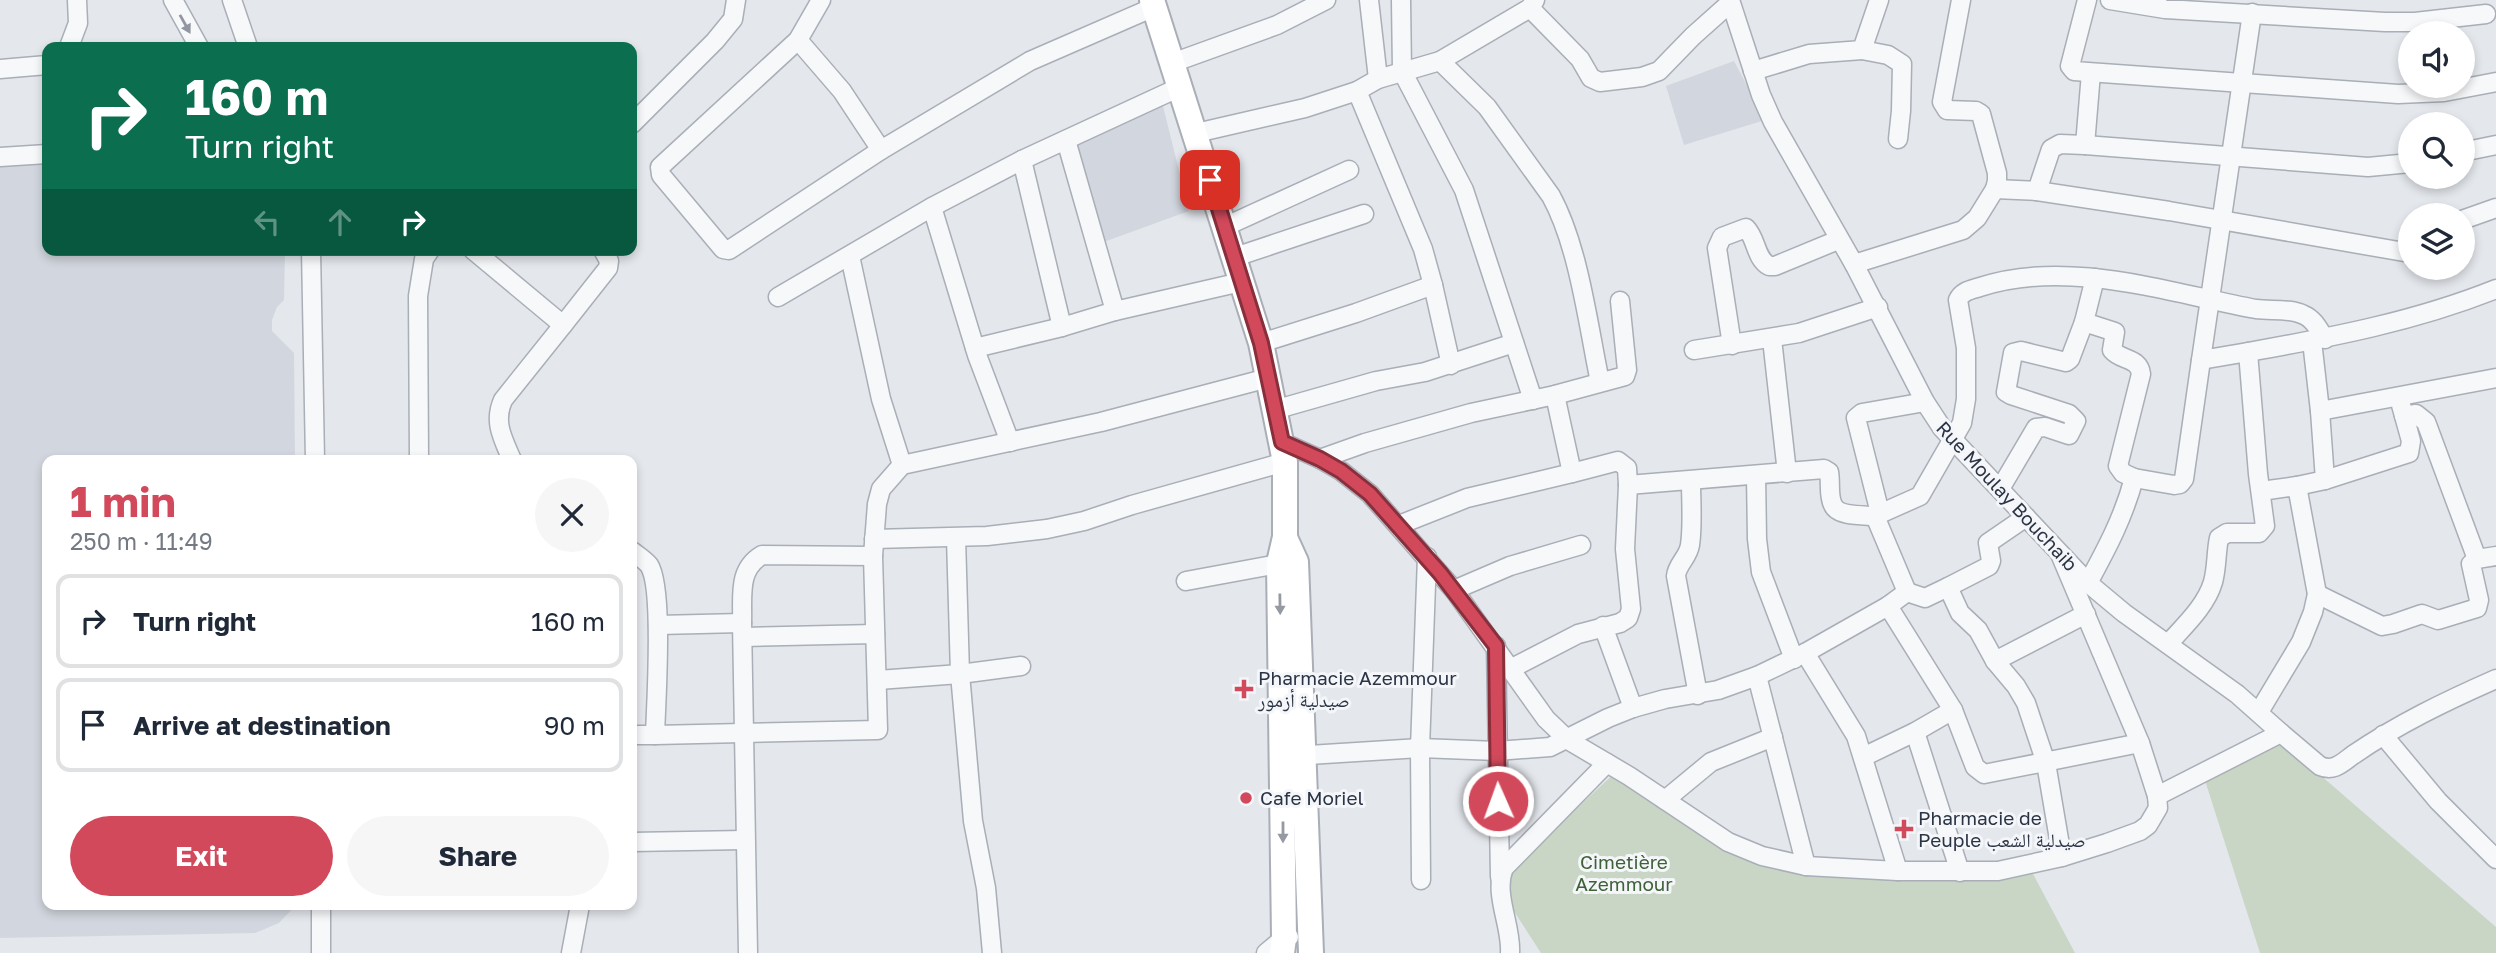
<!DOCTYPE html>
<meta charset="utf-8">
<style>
body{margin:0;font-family:"Golos Text","Noto Naskh Arabic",sans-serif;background:#f6f6f7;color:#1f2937;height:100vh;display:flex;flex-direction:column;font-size:26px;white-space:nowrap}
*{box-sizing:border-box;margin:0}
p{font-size:23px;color:#747a83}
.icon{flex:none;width:38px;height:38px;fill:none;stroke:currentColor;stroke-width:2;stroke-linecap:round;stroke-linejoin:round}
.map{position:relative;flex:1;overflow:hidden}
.sheet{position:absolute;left:42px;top:455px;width:595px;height:455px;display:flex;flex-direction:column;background:#fff;border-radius:14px;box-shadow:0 4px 10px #0003}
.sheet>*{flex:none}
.banner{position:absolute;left:42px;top:42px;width:595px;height:214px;border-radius:14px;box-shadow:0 4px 10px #0003;background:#0b6e4f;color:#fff;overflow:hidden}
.fabs{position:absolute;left:2398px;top:21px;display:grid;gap:14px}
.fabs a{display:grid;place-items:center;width:77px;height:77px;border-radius:50%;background:#fff;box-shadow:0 4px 10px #0003;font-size:35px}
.pin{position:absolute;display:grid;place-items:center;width:60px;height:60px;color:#fff;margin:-30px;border-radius:14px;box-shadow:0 4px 10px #0006}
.me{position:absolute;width:77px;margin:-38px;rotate:358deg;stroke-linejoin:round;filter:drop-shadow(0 0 5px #0008)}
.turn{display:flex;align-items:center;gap:24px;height:147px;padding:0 28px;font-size:32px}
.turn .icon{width:91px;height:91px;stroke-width:2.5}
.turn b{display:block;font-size:49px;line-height:60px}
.lanes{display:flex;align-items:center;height:66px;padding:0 28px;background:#0003;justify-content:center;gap:35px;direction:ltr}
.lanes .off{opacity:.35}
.round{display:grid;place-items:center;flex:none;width:74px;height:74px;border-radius:37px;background:#f6f6f7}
.head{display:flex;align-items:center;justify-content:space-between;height:119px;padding:0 28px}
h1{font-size:42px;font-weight:700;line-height:52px;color:#d1495b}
.primary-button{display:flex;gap:14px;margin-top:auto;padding:14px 28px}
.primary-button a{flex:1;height:80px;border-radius:42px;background:#d1495b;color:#fff;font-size:28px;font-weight:700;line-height:80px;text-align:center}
.primary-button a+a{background:#f6f6f7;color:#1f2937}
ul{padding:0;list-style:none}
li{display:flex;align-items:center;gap:21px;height:94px;margin:0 14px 10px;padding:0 14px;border:4px solid #e0e1e3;border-radius:14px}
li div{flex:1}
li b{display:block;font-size:26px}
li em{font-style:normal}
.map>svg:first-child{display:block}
.built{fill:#d2d6de}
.green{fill:#c9d6c5}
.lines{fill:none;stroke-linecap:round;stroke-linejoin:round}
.minor-casing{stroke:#a9aeb7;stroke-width:21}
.secondary-casing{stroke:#a9aeb7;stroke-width:28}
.minor{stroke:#f7f8fa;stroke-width:18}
.secondary{stroke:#fff;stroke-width:24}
.oneway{fill:#9196a0}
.oneway2{fill:#959aa2}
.route-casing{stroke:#882f3b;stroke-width:18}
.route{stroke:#d1495b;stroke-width:12}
.poi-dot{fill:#d1495b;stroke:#f4f6f9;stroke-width:2.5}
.labels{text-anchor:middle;stroke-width:6;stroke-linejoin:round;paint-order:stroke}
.street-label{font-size:19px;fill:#2b3445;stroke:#f4f6f9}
.poi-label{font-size:19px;fill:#2b3445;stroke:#f4f6f9;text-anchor:start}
.park-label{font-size:19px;fill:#3f6138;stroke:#f4f6f9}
</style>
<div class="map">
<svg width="2496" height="953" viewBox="0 0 2496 953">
<rect width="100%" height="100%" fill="#e4e7ec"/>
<g class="built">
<path d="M1734,61L1765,120L1684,145L1666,86Z"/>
<path d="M1159,90L1189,211L1098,244L1067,130Z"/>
<path d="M47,158V250H285L284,300L277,307L272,320V331L294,353L295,460H47V905H296L279,923L255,933L0,938V159Z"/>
</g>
<g class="green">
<path d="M2282,742L2496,927V953H2260L2202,771Z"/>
<path d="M1618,770L1734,850L1918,875L2031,870L2075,953H1541L1508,902L1506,874Z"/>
</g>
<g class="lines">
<defs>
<g id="minor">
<path d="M173,0L199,47"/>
<path d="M232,0L248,47"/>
<path d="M821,0L798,40L660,167L661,175L723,249L729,250L881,150L1030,61L1154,7"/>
<path d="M1369,0L1378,79"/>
<path d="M1401,0L1402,71L1464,190L1533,400"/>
<path d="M1730,0L1761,95L1773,122L1854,264L1925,402L1942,428L2088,583L2124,613L2237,694L2281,733"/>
<path d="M2087,0L2070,66L2074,71L2398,94L2444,92L2496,82"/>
<path d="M2110,0L2165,9L2385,22H2415L2486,14"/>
<path d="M1530,8L1580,59L1591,78L1600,82L1642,77L1659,71L1693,36L1730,3"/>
<path d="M798,40L842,91L881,150"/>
<path d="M69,47L78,23L77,0"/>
<path d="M1862,50L1888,55L1902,64L1901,111L1898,139"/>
<path d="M1440,61L1487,107L1551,196C1579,247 1588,325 1600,382"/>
<path d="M1172,63L1277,25L1326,0"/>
<path d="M0,69L47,65"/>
<path d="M1753,71L1809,54L1862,50L1879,0"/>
<path d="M1357,91L1423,249L1433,285"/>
<path d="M632,124L715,41L733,19L736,0"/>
<path d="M1196,133L1305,108L1357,91L1378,79L1440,61L1530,8L1535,0"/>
<path d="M1066,140L1115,311L1241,282"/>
<path d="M2085,145L2368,167L2410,163"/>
<path d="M2462,152L2496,145"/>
<path d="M0,157L47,154"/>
<path d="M1022,160L1062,327"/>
<path d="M1995,189L2037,191L2051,149L2060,144L2085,145L2091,73"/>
<path d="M2037,191L2169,211L2410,253"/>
<path d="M932,207L977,355L1010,442"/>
<path d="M2462,220L2496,208"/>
<path d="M1224,227L1349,170"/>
<path d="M311,250L315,460"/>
<path d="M473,250L563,325L608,268L609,261L603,250"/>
<path d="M850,256L881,399L902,465"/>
<path d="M1235,257L1364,214"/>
<path d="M1854,264L1963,230L1977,218L1995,189L1997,181V173L1981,114L1976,111L1947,110L1942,102L1961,0"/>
<path d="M778,297L932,207L1022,160L1180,87"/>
<path d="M1772,339L1787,473"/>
<path d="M1261,343L1356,313L1433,285L1451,365"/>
<path d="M1732,345L1717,248L1722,237L1746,228C1757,239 1755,258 1769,266H1775L1838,240"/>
<path d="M975,348L1062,327L1115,311"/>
<path d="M1694,350L1799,333L1878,307"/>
<path d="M2248,352C2333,337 2416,321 2496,289"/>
<path d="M1274,410L1376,381L1425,372L1514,343"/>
<path d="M2320,411L2496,378"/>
<path d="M2404,416L2416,414L2426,422L2477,559"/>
<path d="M1282,442L1320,459L1341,471L1370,494L1454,590L1546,719L1568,740L1629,776L1728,842L1762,856L1806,866L1898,871H1998L2062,857L2107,843L2140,831L2148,825L2158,808L2157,796L2140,743L2060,554"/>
<path d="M1320,459L1365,443L1471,413L1555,395L1625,376L1627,370L1620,301"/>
<path d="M419,460L418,296L424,259L430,250"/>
<path d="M512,460C503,439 493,422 503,400L563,325"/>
<path d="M1572,473L1618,461L1627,468L1628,485L1824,469L1829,472C1831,482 1828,496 1833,505C1838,517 1864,515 1875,516"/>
<path d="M1756,475L1757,539L1761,572L1794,659"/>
<path d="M2134,478L2174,485L2180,484L2184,479L2201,360"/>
<path d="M2325,480L2409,453L2411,441L2401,405"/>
<path d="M1691,481C1691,502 1693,525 1690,545C1688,558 1677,564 1676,576L1698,695"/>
<path d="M2297,486L2325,480L2320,411L2312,341"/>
<path d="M2000,489L2036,428L2045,427L2069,435L2076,421L2069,414L2011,395L2006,392L2013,353L2021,351L2066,362L2070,359L2084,322"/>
<path d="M1880,513L1856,418L1862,413L1925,402"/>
<path d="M1399,525L1467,498L1572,473L1555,395"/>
<path d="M956,538L960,674L973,821L986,888L992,953"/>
<path d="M874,539L987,536L1047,529L1084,521L1132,505L1285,462"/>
<path d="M632,551C637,555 645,560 649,565C664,587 656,703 655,735L878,730L873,556L877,504L881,489L902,465L1101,422L1268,378"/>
<path d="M1186,581L1289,562"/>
<path d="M2088,583C2107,548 2124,516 2134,478L2123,473L2118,466L2141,374C2139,357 2121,361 2112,350L2115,332L2084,322L2095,278"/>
<path d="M1948,587L1989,566L1991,561L1988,543L2026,517"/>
<path d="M1454,590L1510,566L1581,545"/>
<path d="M1907,592L1925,598L1948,587L1960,613L1978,630L1995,661L2016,686L2026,703L2046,763L2062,857"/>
<path d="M2317,594L2382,626L2393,624L2422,614L2438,620L2477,608L2479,600L2471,564L2477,559L2496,556"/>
<path d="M658,625L742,623"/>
<path d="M1603,626L1633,708"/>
<path d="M743,637L875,634"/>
<path d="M2168,644C2184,626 2206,606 2213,582C2217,568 2216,552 2219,538L2227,533H2259L2265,526L2258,474L2248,352L2201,360L2252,13"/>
<path d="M1496,646L1500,877"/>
<path d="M1805,653L1856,736L1898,871"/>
<path d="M1995,661L2086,614"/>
<path d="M1512,668L1578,634L1620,623L1628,618L1631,609L1625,549L1628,485"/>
<path d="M1757,676L1806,866"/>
<path d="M878,680L960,674L1021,666"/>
<path d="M1953,710L1975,767L1984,774L2140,743"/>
<path d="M2259,712L2301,642L2313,612L2317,594L2297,486L2261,491"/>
<path d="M1915,732L1960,872"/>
<path d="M632,735H655"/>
<path d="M2383,735L2438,801L2496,859"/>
<path d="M1293,756L1420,748L1497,751L1550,747L1608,718L1633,708L1665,699L1718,690L1757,676L1805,653L1888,606L1907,592L1875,516L1920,496L1962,423L1966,399V348L1958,300C1962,291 1971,290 1980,287C2068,258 2169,293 2256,309C2272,311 2290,308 2304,315C2314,319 2319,330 2325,339"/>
<path d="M1863,757L1915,732L1953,710L1888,606"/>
<path d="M2157,796L2281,733L2320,766C2334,772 2342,763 2353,755C2398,724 2446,701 2496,679"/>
<path d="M1665,800L1711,762L1773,737"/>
<path d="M632,842L744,840"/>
<path d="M1421,880L1420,748L1427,557"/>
<path d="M321,905V953"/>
<path d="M571,953L580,905"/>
<path d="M748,953L742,623C743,596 737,570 762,555L873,556"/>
<path d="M1266,953L1284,938L1289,937"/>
<path d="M1510,953C1512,926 1493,894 1504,868L1607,763"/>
</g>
<g id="secondary">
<path d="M1152,0L1261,343L1285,462V537L1279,563L1284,938L1282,953"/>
<path d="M1286,540L1296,562L1311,953"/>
</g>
</defs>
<use href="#minor" class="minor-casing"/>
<use href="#secondary" class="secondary-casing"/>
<use href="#minor" class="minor"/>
<use href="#secondary" class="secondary"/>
</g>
<defs><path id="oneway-solid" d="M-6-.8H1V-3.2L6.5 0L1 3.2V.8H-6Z" transform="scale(1.75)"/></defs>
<use class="oneway" href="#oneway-solid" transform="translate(185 24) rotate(61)"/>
<g class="oneway2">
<use href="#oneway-solid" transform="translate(1280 604) rotate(89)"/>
<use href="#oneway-solid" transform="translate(1283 832) rotate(90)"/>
</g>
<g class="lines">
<defs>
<path id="route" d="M1210,180L1261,343L1282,442L1320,459L1341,471L1370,494L1440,573L1496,646L1498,801"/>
</defs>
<use href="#route" class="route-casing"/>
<use href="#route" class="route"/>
</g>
<g class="poi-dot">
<path d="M1240.5 678.5h7v7h7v7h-7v7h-7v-7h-7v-7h7z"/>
<circle cx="1246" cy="798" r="7"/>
<path d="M1900.5 818.5h7v7h7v7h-7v7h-7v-7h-7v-7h7z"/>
</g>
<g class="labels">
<g class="street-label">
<text transform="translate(2007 496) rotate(47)" y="7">Rue Moulay Bouchaib</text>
</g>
<g class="poi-label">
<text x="1258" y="685">Pharmacie Azemmour<tspan x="1258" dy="22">صيدلية أزمور</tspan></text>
<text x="1260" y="805">Cafe Moriel</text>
<text x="1918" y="825">Pharmacie de<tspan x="1918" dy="22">Peuple صيدلية الشعب</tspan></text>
</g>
<g class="park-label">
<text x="1624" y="869">Cimetière<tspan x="1624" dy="22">Azemmour</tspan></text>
</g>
</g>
</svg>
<div class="fabs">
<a><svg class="icon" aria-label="sound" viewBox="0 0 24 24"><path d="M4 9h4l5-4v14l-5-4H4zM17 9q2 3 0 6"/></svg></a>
<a><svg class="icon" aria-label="search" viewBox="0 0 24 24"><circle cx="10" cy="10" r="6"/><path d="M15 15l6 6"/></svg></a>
<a><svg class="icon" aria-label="layers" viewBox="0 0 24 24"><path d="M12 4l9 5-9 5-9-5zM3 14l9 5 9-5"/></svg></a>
</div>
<div class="pin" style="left:1210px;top:180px;background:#d93025"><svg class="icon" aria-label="arrive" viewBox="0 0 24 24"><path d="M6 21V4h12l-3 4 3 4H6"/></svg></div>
<svg class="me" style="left:1498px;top:801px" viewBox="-20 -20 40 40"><circle r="17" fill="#d1495b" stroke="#fff" stroke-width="3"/><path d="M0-11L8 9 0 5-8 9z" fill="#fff"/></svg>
<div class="banner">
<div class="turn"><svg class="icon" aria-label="right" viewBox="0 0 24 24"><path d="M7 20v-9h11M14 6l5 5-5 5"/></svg><div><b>160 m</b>Turn right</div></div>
<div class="lanes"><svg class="icon off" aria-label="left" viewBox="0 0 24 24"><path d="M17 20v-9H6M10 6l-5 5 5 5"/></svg><svg class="icon off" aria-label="ahead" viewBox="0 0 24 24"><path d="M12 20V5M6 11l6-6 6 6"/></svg><svg class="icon" aria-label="right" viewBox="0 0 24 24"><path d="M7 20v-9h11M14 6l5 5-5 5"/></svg></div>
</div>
<section class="sheet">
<div class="head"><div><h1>1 min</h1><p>250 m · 11:49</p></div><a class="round"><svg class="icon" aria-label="close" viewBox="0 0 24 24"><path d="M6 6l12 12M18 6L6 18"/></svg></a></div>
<ul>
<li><svg class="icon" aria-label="right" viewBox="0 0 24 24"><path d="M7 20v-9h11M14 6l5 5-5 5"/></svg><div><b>Turn right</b></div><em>160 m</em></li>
<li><svg class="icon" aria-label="arrive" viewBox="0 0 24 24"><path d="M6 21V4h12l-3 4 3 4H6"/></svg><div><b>Arrive at destination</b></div><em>90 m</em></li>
</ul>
<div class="primary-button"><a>Exit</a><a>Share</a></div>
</section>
</div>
